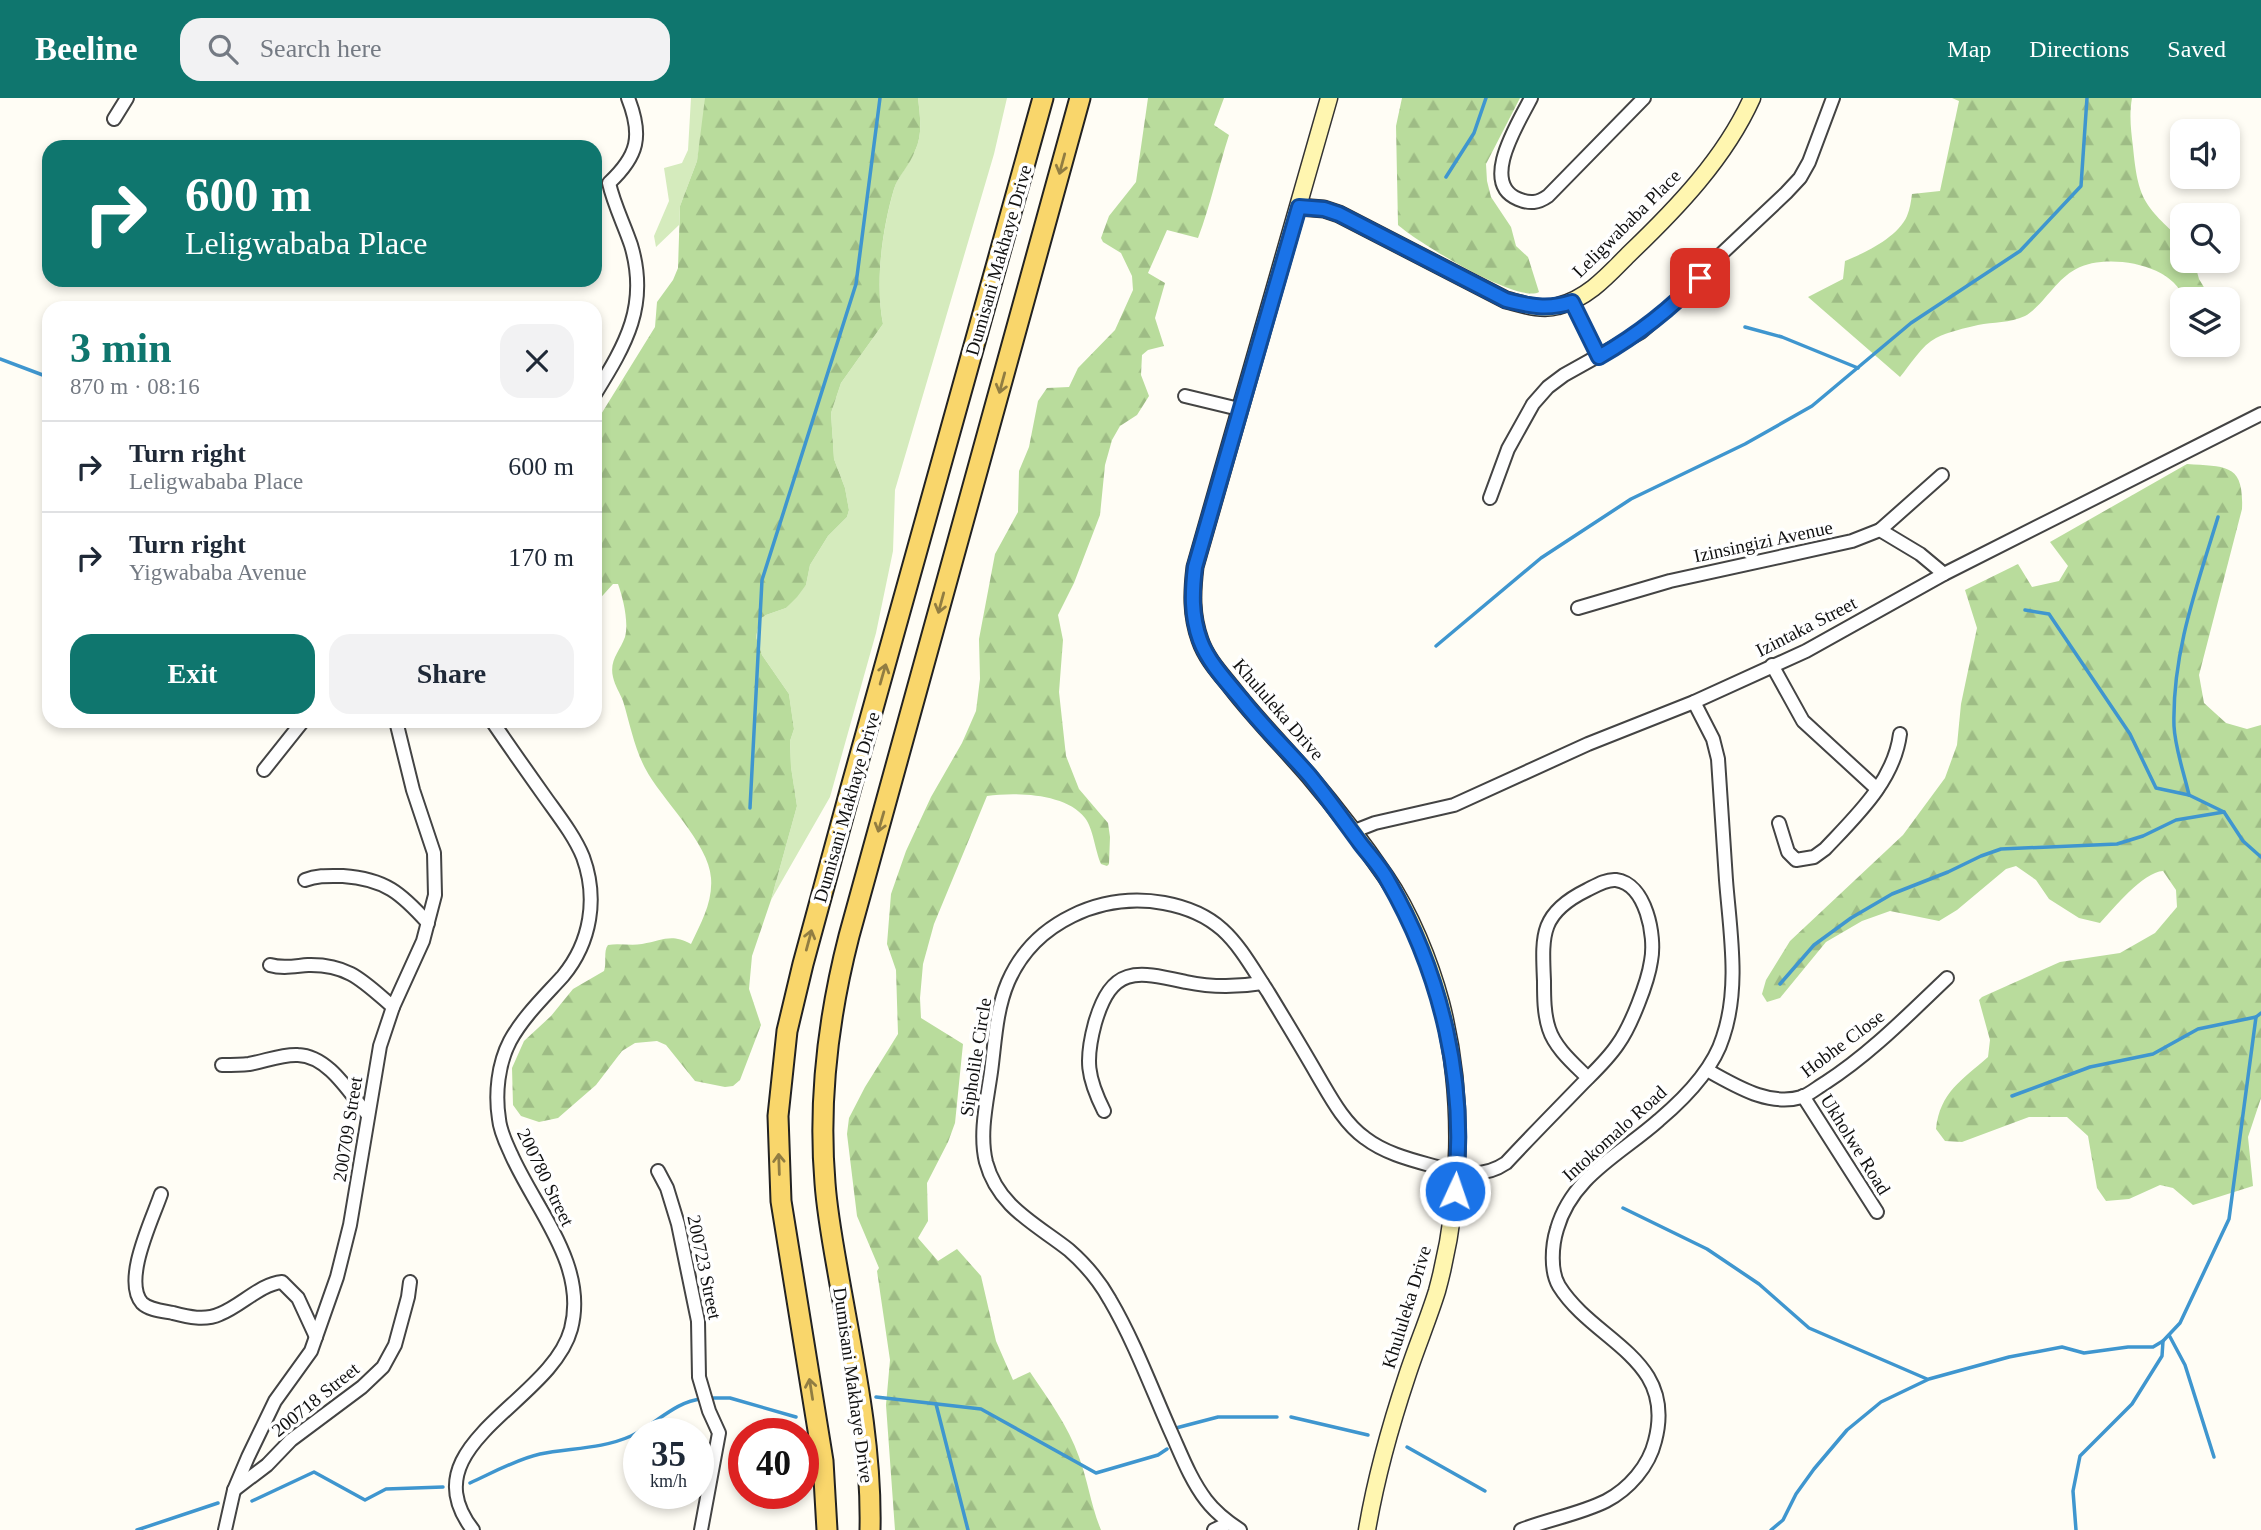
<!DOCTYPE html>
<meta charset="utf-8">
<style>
body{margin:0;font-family:"Times New Roman",serif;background:#f2f2f3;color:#1f2937;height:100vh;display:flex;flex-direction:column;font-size:26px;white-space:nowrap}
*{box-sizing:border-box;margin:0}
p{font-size:23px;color:#747a83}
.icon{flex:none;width:38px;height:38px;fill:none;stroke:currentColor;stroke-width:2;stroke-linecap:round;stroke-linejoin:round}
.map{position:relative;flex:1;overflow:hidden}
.drawer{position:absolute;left:42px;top:203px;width:560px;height:427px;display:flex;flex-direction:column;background:#fff;border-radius:21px;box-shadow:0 4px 10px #0003}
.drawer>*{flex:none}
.top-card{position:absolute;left:42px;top:42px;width:560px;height:147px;border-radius:21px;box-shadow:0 4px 10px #0003;background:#0f766e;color:#fff;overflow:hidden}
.tools{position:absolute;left:2170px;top:21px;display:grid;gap:14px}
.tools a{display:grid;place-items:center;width:70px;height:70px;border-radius:14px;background:#fff;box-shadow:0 4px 10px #0003;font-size:35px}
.speed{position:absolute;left:623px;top:1320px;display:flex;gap:14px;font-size:35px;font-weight:700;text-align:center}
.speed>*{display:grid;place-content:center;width:91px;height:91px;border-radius:50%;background:#fff;box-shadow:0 4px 10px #0003;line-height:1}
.speed small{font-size:18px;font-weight:400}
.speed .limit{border:10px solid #d22;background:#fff;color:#111}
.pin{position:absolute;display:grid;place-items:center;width:60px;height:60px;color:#fff;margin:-30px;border-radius:14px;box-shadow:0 4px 10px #0006}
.me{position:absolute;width:77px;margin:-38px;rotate:3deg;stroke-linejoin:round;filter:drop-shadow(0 0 5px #0008)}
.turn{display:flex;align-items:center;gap:24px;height:147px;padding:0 28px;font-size:32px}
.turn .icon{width:91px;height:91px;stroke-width:2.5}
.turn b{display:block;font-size:49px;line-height:60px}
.round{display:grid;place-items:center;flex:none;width:74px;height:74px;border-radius:21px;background:#f2f2f3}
.overview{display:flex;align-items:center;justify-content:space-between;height:119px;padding:0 28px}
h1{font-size:42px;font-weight:700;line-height:52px;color:#0f766e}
.button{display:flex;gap:14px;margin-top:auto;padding:14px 28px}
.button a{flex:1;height:80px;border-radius:21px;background:#0f766e;color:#fff;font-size:28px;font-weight:700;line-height:80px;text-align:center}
.button a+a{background:#f2f2f3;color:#1f2937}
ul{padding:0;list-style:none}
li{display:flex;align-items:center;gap:21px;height:91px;padding:0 28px;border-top:2px solid #e0e1e3}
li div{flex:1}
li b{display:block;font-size:26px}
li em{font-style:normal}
header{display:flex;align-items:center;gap:42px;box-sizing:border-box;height:98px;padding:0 35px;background:#0f766e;color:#fff}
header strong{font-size:33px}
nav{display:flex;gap:38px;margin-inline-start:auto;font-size:24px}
.search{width:490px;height:63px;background:#f2f2f3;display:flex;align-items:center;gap:18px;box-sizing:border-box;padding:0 24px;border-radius:21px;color:#747a83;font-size:26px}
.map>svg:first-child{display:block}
.grass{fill:#d5ebbd}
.forest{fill:url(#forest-firs)}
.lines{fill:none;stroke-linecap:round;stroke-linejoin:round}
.stream{stroke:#3f96cf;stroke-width:3.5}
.street-casing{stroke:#444;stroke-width:16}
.secondary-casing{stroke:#333;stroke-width:19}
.primary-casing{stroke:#222;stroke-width:23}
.street{stroke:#fff;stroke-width:12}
.secondary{stroke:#fff6b0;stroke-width:16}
.primary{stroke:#f9d66b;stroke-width:19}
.oneway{stroke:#917d42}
.route-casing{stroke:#114b97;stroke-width:18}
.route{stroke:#1a73e8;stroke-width:12}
.labels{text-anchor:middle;stroke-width:7;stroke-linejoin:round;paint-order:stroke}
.street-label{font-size:19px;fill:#111;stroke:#fff}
</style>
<header>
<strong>Beeline</strong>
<div class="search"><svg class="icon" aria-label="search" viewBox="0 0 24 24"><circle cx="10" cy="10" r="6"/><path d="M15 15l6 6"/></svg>Search here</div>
<nav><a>Map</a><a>Directions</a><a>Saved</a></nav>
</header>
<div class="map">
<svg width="2261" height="1432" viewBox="0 0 2261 1432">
<defs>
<pattern id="forest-firs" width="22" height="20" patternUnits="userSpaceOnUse" patternTransform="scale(1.75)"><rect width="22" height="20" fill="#b9dc9c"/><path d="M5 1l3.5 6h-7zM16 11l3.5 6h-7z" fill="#9ebc85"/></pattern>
</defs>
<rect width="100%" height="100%" fill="#fffdf5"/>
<g class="grass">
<path d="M691,0H705L706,3L697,63L680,108L679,127L656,149L654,138L669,103L664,70L682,65L688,52Z"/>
<path d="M918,0H1007L994,56L895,392L893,453L876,535L830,699L771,802L797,708L791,669L790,643L794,631L789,596L762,557L756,539L760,521L766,517L786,510L806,487L810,467L828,438L847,419L849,412L845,390L834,361L831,315L841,285L883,226C875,184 882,133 894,91C898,78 909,67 915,53C923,36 920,18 918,0Z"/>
</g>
<g class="forest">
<path d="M705,0H918C920,18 923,36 915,53C910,67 898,78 894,91C882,132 875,184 883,226L841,285L831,315L834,361L845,390L849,412L847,419L828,438L810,467L806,487L797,499L786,510L766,517L760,521L756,539L762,557L789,596L794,631L790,643L791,669L797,708L771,802L752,858L749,891L761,927L740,982L733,988L725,989L695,983L666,947L657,943L635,945L622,953L596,987L558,1020L539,1024L521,1018L513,1007L512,970L524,943L551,918L573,891L604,873C607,865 603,853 608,847C619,845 631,848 642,846C663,843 670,835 691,846C701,825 713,804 711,780C709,745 661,701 645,670C634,649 630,626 623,603C620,595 615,588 613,579C609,562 620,553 625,539C629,524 623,500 618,486H613L595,506V326L655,229L657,204L673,182L678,170L680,108L697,63Z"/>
<path d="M1148,0H1224L1214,27L1229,37C1218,71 1211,106 1198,140L1167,132L1148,175L1165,185L1155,220L1164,248L1148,252L1142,257L1141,277L1149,298L1137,317L1120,328L1112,342L1105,367L1100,417L1074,485L1058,517L1063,542L1059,594L1066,658L1079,691L1108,725L1110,739L1109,766L1107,768L1101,766C1095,752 1093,730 1085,720C1066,695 1015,694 987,698L934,826L923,866L920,900L921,920L963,946L955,1025L948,1044L927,1085L928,1123L918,1140L938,1163L957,1151L981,1178L996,1243L1013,1282L1030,1274C1049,1302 1068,1328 1079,1359C1088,1383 1091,1408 1101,1432H895L886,1307L890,1262L877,1173L879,1170L857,1118L847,1036L849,1020L865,989L898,936L896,872L887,846L891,796L906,753L931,699L962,645L976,613L980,581L979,541L995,456L1018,414L1019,373L1029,349L1038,303L1047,290L1069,289L1078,270L1115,232L1133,192L1132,178L1121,155L1103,144L1101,140L1109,118L1136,84Z"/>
<path d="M1402,0H1520L1486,66L1487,83L1491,99L1511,129L1516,148L1528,159L1539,194C1518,206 1417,144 1398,127L1396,28Z"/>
<path d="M1952,0H2132C2129,18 2131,32 2133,49C2138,101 2144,108 2182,142V163H2194L2199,181L2211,201H2184C2173,165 2105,155 2076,171C2055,182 2043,208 2025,218C2010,225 1993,224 1978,227C1965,230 1948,234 1936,240C1922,247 1910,267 1900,279L1808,199L1843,181L1845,163C1865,155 1898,139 1907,118C1910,111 1911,103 1912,96L1940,93L1959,3Z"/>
<path d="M2187,366C2226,369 2244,365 2242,411L2199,577L2204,605L2226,625L2247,631L2261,627V1000L2248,1039L2253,1088L2193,1107L2173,1090L2160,1087L2129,1101L2106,1103L2097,1090L2088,1038L2067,1019H2029L1962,1044L1945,1043L1936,1031C1940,994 1962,982 1988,959L1990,942L1979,902L1982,899L2060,864L2120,855L2155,835L2177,809L2176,792L2163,773C2143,774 2114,810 2100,825L2079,820L2049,801L2036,782L2016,768L2006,771L1957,812L1939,823L1890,813L1862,823L1826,844L1780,900L1767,904L1762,896L1766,882L1790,843L1903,737L1945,680L1957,647L1961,606L1977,530L1965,492L2018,466L2032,489L2059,483L2068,468L2050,444Z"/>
</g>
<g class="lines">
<g class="stream">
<path d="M1446,79L1474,35L1486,0"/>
<path d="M1745,229L1782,239L1858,270"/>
<path d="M0,261L48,279"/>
<path d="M2025,512L2049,516L2130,636L2156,690L2189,697L2224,714L2243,743L2261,759"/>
<path d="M1436,548L1541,460L1631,401L1745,346L1812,308L1911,225L2020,153L2081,88L2087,0"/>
<path d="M2189,697C2184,675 2175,650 2174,628C2172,555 2197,488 2218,419"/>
<path d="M750,710L762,482L856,186L880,0"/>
<path d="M1780,886L1814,847L1851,820L1892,796L1948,774L1981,758L2001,751L2117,746L2143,738L2176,722L2224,714"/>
<path d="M2012,998L2090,969L2153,956L2198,931L2256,919"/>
<path d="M1623,1110L1707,1151L1759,1186L1809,1230L1927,1281"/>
<path d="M2169,1237L2185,1267L2214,1359"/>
<path d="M876,1299L981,1311L1096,1375L1158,1357L1167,1351"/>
<path d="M710,1300H730L796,1319"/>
<path d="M936,1306L968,1432"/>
<path d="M1291,1319L1368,1337"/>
<path d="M1176,1330L1218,1319H1277"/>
<path d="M1407,1349L1485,1393"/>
<path d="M470,1385C492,1375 517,1361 540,1356C570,1350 602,1351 631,1338C655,1327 675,1303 702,1301"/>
<path d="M252,1403L314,1374L365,1402L386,1391L443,1389"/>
<path d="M137,1432L218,1405"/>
<path d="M1771,1432L1783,1422L1796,1396L1814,1371L1847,1332L1881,1304L1929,1281L2009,1259L2062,1249L2084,1255L2128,1249H2153L2163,1243L2180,1225L2229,1121L2256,919L2261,915"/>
<path d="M2076,1432L2073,1393L2080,1358L2132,1306L2162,1258L2163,1243"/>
</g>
<defs>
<g id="street">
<path d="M1531,0C1519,24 1479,85 1518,101C1530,106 1538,105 1548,98L1644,0"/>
<path d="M114,21L127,0"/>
<path d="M1572,204L1599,259"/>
<path d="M595,296C626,246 649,207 631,147C624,126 614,107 609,85C638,58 643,38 628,0"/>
<path d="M1185,298L1239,311"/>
<path d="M1490,400L1508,351L1533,306L1548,289L1564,277L1641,234L1678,202L1717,160L1786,95L1800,80L1809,64L1833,0"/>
<path d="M1880,432L1942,377"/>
<path d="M1578,510L1670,483L1852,443L1880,432L1920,456L1944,476"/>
<path d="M1772,567L1803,623L1877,691"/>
<path d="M264,672L303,623"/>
<path d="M1779,725L1788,754L1796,762L1814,759L1825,751C1856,718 1894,683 1900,636"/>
<path d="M1352,734L1375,725L1454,707L1588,646L1694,604L1806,553L1944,476L2261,316"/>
<path d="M305,782C318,777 330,778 343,778C385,781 401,795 428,825"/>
<path d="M270,867C283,871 295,868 308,867C349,866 364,884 393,909"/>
<path d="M222,967C231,967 240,967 249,966C266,963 282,956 298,957C329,958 350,996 368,1017"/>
<path d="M1707,972C1735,987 1768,1009 1802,999C1810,996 1818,989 1825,985C1870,956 1908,917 1947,880"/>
<path d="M1803,998L1877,1114"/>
<path d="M1104,1013C1087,979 1085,962 1095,925C1112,867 1136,873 1186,884C1210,889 1238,889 1262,885"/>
<path d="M658,1073L667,1090L678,1126L698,1223L699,1279L709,1313L719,1335L701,1432"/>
<path d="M161,1096C153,1120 122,1182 142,1205C149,1212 163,1213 173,1215C188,1219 205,1223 220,1216C241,1208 260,1186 282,1184L298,1200L316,1239"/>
<path d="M234,1392L267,1367L291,1342L362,1289L383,1269L395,1247L408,1199L410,1184"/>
<path d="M225,1432L234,1392L248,1359L275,1303L311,1253L337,1179L350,1127L380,948L393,909L423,843L435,797L434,755L413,692L396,623"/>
<path d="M473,1432C407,1347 551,1305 571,1231C588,1167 535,1111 511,1056C506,1045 500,1033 499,1021C495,996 498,966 510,943C523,919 544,899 563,878C591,844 598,800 583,759C574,737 557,716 543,696C526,672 509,648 492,623"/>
<path d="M1214,1432L1229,1425"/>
<path d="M1240,1432C1228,1424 1215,1414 1206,1402C1190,1381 1181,1356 1170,1332C1151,1289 1134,1243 1110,1202C1100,1184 1085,1166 1069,1152C1036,1126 998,1109 986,1064C979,1035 987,1003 991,974C995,944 996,912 1008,884C1034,824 1101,794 1164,805C1224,816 1238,848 1268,894C1285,922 1302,950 1318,978C1331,1000 1344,1025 1365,1040C1386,1056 1412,1062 1437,1069C1461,1076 1484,1080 1506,1065C1531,1038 1557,1012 1583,985C1595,973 1608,961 1618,946C1631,928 1648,884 1651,863C1656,838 1646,786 1616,782C1606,781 1595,788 1587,792C1540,815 1542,837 1544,883C1544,899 1544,916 1549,931C1555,950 1574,966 1588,980"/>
<path d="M1521,1432C1549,1421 1580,1416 1606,1403C1629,1391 1649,1368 1655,1343C1677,1260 1594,1244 1559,1188C1550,1173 1552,1147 1557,1131C1572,1078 1621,1056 1659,1022C1685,1000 1713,972 1723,939C1740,889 1730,834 1726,782C1723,742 1721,701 1718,661L1713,641L1694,604"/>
</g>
<g id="secondary">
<path d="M1329,0L1195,469C1192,494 1191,517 1200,542C1206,560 1220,575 1232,590C1256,621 1283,648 1309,678C1336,710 1362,744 1386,779C1410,814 1430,864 1441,905C1465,998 1462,1101 1437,1193C1428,1222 1416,1250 1407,1278C1390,1329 1376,1379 1367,1432"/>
<path d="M1299,109L1324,111L1339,116L1506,202C1522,206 1541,213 1558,208C1589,200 1609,176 1630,155C1677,110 1725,60 1752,0"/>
</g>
<g id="primary">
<path d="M827,1432L823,1363L781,1103L778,1018L787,933L803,866L850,693L1043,0"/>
<path d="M870,1432C872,1343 852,1256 837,1169C832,1141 827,1113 825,1085C818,1001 828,920 849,838L1080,0"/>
</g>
</defs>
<use href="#street" class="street-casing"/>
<use href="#secondary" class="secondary-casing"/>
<use href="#primary" class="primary-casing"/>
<use href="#street" class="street"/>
<use href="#secondary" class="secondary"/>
<use href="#primary" class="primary"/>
</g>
<defs><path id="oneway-shaft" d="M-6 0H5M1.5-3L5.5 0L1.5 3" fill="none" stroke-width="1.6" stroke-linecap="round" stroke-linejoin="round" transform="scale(1.75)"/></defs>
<g class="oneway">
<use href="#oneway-shaft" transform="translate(1062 66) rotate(105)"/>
<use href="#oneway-shaft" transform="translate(1002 285) rotate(105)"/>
<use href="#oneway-shaft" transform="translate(941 505) rotate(105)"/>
<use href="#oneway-shaft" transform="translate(883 576) rotate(-74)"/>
<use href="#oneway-shaft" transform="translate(881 724) rotate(106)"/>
<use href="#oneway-shaft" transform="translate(809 842) rotate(-75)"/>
<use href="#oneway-shaft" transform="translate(779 1066) rotate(-92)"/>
<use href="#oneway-shaft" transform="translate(811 1291) rotate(-99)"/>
</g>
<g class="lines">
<defs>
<path id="route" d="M1455,1093C1468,987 1441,875 1388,783C1381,769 1369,757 1360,745C1343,722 1327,699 1309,677C1287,652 1263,629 1242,602C1227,584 1208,564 1200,542C1191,517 1192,494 1195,469L1299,109L1324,111L1339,116L1506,202C1530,208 1548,212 1572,204L1599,259C1637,237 1670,212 1700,180"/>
</defs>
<use href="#route" class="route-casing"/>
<use href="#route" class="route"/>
</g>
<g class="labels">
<g class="street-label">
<text transform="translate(1626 125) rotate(-45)" y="7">Leligwababa Place</text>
<text transform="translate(998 162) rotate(-74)" y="7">Dumisani Makhaye Drive</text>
<text transform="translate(1763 443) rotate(-12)" y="7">Izinsingizi Avenue</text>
<text transform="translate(1806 528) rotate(-27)" y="7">Izintaka Street</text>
<text transform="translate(1279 611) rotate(49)" y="7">Khululeka Drive</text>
<text transform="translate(846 709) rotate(-74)" y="7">Dumisani Makhaye Drive</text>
<text transform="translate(1842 945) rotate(-37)" y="7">Hobhe Close</text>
<text transform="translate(975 959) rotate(-81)" y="7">Sipholile Circle</text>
<text transform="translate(347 1031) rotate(-81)" y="7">200709 Street</text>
<text transform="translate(1614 1035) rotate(-42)" y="7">Intokomalo Road</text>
<text transform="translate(1856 1046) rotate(58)" y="7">Ukholwe Road</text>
<text transform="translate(546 1079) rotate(64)" y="7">200780 Street</text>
<text transform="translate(705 1169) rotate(78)" y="7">200723 Street</text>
<text transform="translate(1406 1209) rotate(-73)" y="7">Khululeka Drive</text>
<text transform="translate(854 1287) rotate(82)" y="7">Dumisani Makhaye Drive</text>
<text transform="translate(315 1301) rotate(-39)" y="7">200718 Street</text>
</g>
</g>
</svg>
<div class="tools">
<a><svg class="icon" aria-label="sound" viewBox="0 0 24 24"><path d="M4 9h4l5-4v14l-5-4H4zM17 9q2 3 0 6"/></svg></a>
<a><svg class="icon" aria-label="search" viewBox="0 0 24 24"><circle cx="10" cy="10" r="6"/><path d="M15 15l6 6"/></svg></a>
<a><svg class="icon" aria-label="layers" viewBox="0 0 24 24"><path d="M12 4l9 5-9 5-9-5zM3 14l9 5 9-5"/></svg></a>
</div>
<div class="speed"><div>35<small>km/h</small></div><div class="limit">40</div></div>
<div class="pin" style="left:1700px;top:180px;background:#d93025"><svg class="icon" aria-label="arrive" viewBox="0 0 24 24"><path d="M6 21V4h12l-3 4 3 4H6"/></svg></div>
<svg class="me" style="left:1455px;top:1093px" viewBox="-20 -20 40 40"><circle r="17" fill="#1a73e8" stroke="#fff" stroke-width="3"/><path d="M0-11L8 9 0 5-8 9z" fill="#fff"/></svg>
<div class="top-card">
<div class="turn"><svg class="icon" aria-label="right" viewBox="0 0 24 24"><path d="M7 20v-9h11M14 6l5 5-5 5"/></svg><div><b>600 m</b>Leligwababa Place</div></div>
</div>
<section class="drawer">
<div class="overview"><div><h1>3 min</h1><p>870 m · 08:16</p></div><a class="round"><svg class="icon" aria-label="close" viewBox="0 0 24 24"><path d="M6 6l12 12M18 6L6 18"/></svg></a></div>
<ul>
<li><svg class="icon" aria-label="right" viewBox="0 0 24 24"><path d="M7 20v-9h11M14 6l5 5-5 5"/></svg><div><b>Turn right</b><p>Leligwababa Place</p></div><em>600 m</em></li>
<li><svg class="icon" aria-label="right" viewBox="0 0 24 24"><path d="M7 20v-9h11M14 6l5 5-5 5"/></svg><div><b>Turn right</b><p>Yigwababa Avenue</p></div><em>170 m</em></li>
</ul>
<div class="button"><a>Exit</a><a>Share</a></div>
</section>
</div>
